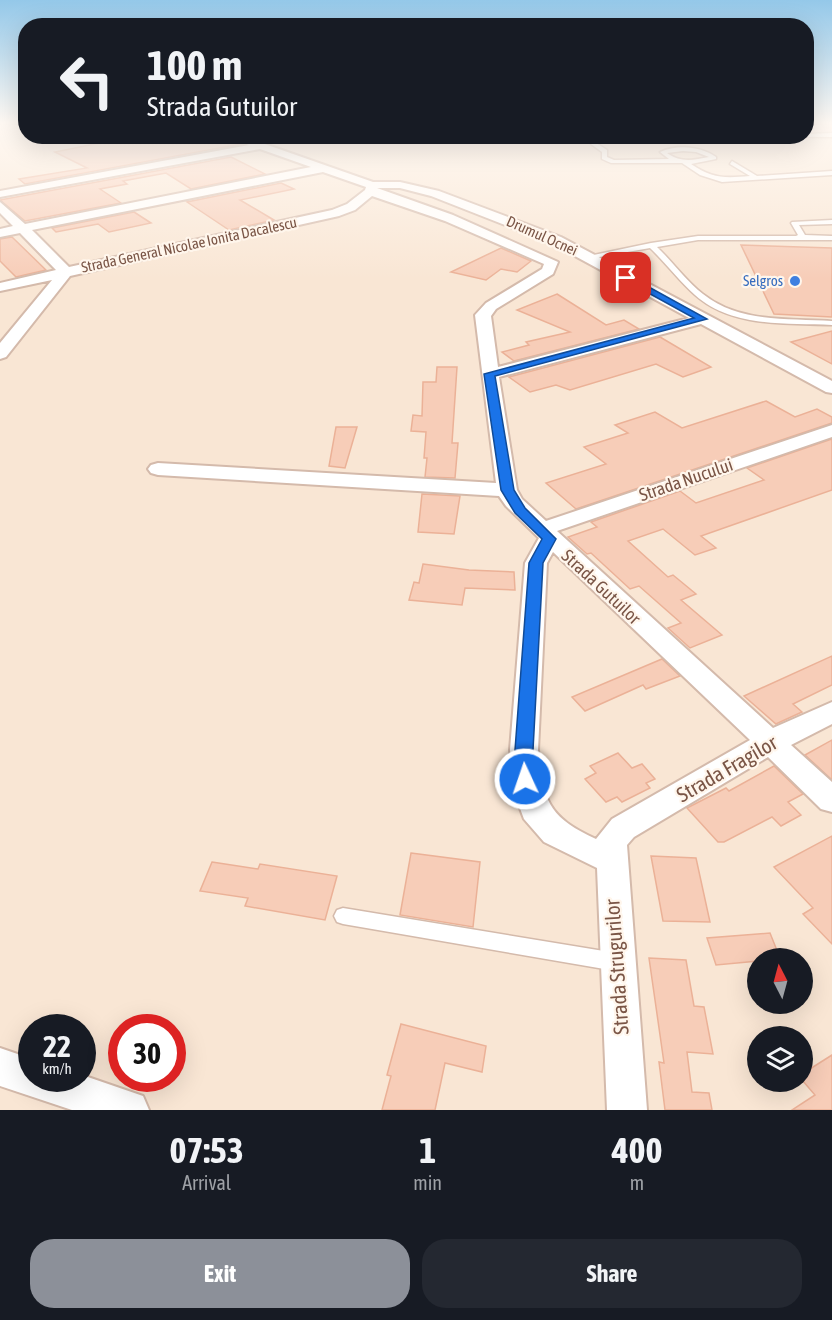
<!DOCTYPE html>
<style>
body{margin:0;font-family:"Asap Condensed",sans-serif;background:#242831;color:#f1f3f6;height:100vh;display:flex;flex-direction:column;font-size:22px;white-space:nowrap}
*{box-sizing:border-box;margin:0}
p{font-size:20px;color:#9ea1a6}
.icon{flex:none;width:33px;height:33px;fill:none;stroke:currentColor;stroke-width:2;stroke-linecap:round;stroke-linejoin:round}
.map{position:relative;height:1110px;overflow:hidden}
.sheet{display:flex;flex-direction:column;background:#171b24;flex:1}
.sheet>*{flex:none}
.hud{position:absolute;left:18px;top:18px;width:796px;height:126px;border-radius:24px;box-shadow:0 6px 24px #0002;background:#171b24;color:#f1f3f6;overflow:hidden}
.needle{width:39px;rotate:354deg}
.controls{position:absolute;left:747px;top:948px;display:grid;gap:12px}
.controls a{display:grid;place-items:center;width:66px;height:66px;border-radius:50%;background:#171b24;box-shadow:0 6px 24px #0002;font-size:30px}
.speed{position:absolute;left:18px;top:1014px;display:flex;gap:12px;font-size:30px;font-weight:700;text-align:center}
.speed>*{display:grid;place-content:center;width:78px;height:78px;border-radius:50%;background:#171b24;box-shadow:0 6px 24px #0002;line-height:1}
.speed small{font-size:15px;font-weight:400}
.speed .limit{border:9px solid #d22;background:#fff;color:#111}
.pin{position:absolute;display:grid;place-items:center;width:51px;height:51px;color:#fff;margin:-26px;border-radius:12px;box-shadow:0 3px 9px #0006}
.me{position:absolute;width:66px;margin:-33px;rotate:357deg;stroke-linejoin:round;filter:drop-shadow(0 0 4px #0008)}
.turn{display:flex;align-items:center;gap:21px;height:126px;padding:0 30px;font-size:27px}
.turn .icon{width:78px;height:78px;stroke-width:2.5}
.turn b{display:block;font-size:42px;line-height:51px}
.eta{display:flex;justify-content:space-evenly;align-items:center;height:102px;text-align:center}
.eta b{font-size:36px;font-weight:700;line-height:42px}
.primary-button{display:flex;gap:12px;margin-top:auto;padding:12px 30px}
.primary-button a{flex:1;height:69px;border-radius:24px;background:#8c9099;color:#fff;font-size:24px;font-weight:700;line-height:69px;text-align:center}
.primary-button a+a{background:#242831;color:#f1f3f6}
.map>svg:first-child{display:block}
.residential{fill:#f9e6d4;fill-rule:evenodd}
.commercial{fill:#ffe0d7}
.building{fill:#f7cdb8;stroke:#ebb197;stroke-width:1.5}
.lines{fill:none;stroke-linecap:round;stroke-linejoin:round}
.lane-casing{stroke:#d4baab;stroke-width:3}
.street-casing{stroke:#d4baab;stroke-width:4}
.lane{fill:#fff;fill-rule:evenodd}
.street{fill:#fff;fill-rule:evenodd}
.route{fill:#1a73e8;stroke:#114b97;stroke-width:1.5}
.shop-dot{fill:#3f7fe0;stroke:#fff6ec;stroke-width:2}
.labels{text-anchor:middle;stroke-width:4.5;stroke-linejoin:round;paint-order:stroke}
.far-street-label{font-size:15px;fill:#7a5546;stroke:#fff6ec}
.far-shop-label{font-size:15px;fill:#366cbe;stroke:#fff6ec;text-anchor:end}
.street-label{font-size:18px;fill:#7a5546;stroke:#fff6ec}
.near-street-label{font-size:21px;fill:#7a5546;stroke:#fff6ec}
</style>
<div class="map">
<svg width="832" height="1110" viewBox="0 0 832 1110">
<rect width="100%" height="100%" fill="#fef2e4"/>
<path class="residential" d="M0,123H25L26,136H807V123H832V1110H0ZM758,958H802V1004H758ZM32,1028H82V1078H32ZM122,1028H172V1078H122ZM758,1036H802V1082H758Z"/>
<path class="commercial" d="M807,123H832V136L628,144L604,137L807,136Z"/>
<g class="building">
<path d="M134,136H224L241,144L25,184L19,179L87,168L55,152Z"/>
<path d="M231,157L265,174L191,189L166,173L123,181L127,184L100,189L121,203L25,221L0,200Z"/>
<path d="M281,183L294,189L240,200L274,220L229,230L187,202Z"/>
<path d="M134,212L151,223L109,232L98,224L56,232L52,228Z"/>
<path d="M12,237L46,270L16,277L0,261V239Z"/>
<path d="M741,245L832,248V317L774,314Z"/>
<path d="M501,248L531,261L517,272L501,269L486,280L451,272Z"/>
<path d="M557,294L606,325L624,320L639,329L514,361L502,352L529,345L526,342L570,332L517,310Z"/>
<path d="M832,331V364L791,342Z"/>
<path d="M660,337L711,367L683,377L656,364L570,390L556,385L530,392L509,377Z"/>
<path d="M437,367H457L452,443H458L455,478L425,477L427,458H424L426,432L411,431L413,415L422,416L423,382H436Z"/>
<path d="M766,401L795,417L817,409L832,417V423L576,509L546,483L606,464L584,447L628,433L615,425L655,412L682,428Z"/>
<path d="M336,427H357L345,468L329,466Z"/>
<path d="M832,439V490L701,536L716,548L695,555L663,529L628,541L668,577L673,575L696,594L681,600L722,635L690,648L668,628L681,623L639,586L630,589L591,553L587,554L568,537L597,527L591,522L680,491L696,503L764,480L747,468Z"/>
<path d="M422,494L460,496L454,534L418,532Z"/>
<path d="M423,564L469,570L514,572L515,590L465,588L462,605L409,600L414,582L419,583Z"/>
<path d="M832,656V685L793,704L802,712L778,723L776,724L744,696Z"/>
<path d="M662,659L680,676L646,689L643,685L585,711L572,697Z"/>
<path d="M832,740V778L831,779L805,755Z"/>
<path d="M618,753L632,768L642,764L655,779L646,783L650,788L622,802L617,797L606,802L585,779L596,773L590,766Z"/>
<path d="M774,766L803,794L788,802L801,815L781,826L772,817L724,842H718L687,808L726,788L729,791Z"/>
<path d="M832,836V944L803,914L813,908L774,867Z"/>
<path d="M411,853L480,862L473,927L400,915Z"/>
<path d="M651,856L696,858L710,922L663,921Z"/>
<path d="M212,862L258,869L260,864L337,876L325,920L245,906L248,898L200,891Z"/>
<path d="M770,933L780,958H758V961L716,965L707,938Z"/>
<path d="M649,958L686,960L694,1006L704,1007L713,1054L687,1052L692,1092L709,1093L712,1110H665L659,1062L664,1063Z"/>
<path d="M401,1024L486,1046L482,1072L445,1063L435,1110H382L391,1076L387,1075Z"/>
<path d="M832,1055V1110H792L815,1095L802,1080V1074Z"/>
</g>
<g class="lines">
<defs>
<g id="lane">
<path d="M832,133V137L720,136H807V134Z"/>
<path d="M85,136H99L85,140L82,138Z"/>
<path d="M593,141L607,150V157L614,160L669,159L660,152C677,144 701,146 716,157V159L691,164C713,179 725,178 750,176L730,164L732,161L757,176L832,171V175L722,182L700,175L682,163H611L602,159V152L591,144ZM683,151L696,152L709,157C693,160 681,163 667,153Z"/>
<path d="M832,220V224L799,225L805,235L832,236V240H698L657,247C673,262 686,281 703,294C739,323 788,318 832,321V325C786,323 732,328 695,295C679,281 666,263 650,248L588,259L584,257L651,243L698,236H796L798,235L791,223L792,222Z"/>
<path d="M343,908L616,953L623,956L625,962L623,968L616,971L343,924L337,922L334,916L337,910Z"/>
</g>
<g id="street">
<path d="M226,136H242L373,182H400L439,191L561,237L832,381V393L826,392L701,324L499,377L517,490L522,499L546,521L832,425V437L557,531L773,728L832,702V724L791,745L832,782V812L821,809L768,757L634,837L627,845L647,1110H607L597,868L544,842L524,819L515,795L510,750L525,563L539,538L506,506L499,496L158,475L151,473L148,469L151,465L158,463L496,483L475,315L486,303L542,269L544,264L445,221L372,196L355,210L339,216L70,276L6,357L0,359V343L52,280L0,291V283L56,270L20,233L0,237V229L13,226L0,213V202L25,224L311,167L260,149L0,197V191L249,145ZM323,172L366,187L365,190L347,204L332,210L69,267L32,230ZM377,188H400L431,196L551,243L689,318L498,367L491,316L496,309L553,274L558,262L453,215ZM553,552L750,740L612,819L596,839C548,817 543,801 538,750L547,563Z"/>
<path d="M0,1048L32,1059V1078H82V1075L143,1096L149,1110H72L0,1086Z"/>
</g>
</defs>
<use href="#lane" class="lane-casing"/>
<use href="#street" class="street-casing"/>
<use href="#lane" class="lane"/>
<use href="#street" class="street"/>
</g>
<linearGradient id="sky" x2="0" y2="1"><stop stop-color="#94c8e9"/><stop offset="0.44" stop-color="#fff9f3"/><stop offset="1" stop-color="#fff9f3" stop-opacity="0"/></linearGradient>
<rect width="832" height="279" fill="url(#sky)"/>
<path class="route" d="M623,276H629L707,319L495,376L514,490L525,508L556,539L543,563L533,750L534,779L532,784H519L515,750L529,563L542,539L515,513L501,490L484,374L694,318L623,279Z"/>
<circle class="shop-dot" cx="795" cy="281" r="6"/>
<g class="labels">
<g class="far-street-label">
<text transform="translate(542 236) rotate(24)" y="5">Drumul Ocnei</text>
<text transform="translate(189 245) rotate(-12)" y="5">Strada General Nicolae Ionita Dacalescu</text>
</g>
<g class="far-shop-label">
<text x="783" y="286">Selgros</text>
</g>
<g class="street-label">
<text transform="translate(686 480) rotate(-19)" y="6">Strada Nucului</text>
<text transform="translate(601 587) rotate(43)" y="6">Strada Gutuilor</text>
</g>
<g class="near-street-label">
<text transform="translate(727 769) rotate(-30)" y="7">Strada Fragilor</text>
<text transform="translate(617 967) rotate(-94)" y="7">Strada Strugurilor</text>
</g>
</g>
</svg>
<div class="controls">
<a><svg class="needle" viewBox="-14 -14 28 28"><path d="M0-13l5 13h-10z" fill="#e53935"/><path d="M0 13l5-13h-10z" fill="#9ea1a6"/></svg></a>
<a><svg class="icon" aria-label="layers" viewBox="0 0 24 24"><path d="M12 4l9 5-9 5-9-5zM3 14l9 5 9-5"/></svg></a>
</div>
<div class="speed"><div>22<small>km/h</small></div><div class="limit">30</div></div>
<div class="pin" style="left:626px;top:278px;background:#d93025"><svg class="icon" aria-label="arrive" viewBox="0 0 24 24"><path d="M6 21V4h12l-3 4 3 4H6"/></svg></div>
<svg class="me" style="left:525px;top:779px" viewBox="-20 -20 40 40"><circle r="17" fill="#1a73e8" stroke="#fff" stroke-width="3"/><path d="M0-11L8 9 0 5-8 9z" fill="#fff"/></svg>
<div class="hud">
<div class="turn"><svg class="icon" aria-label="left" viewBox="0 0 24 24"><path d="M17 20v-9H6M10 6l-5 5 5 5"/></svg><div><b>100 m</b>Strada Gutuilor</div></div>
</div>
</div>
<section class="sheet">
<div class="eta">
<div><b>07:53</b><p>Arrival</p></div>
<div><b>1</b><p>min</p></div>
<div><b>400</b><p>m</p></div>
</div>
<div class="primary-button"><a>Exit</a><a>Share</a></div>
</section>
